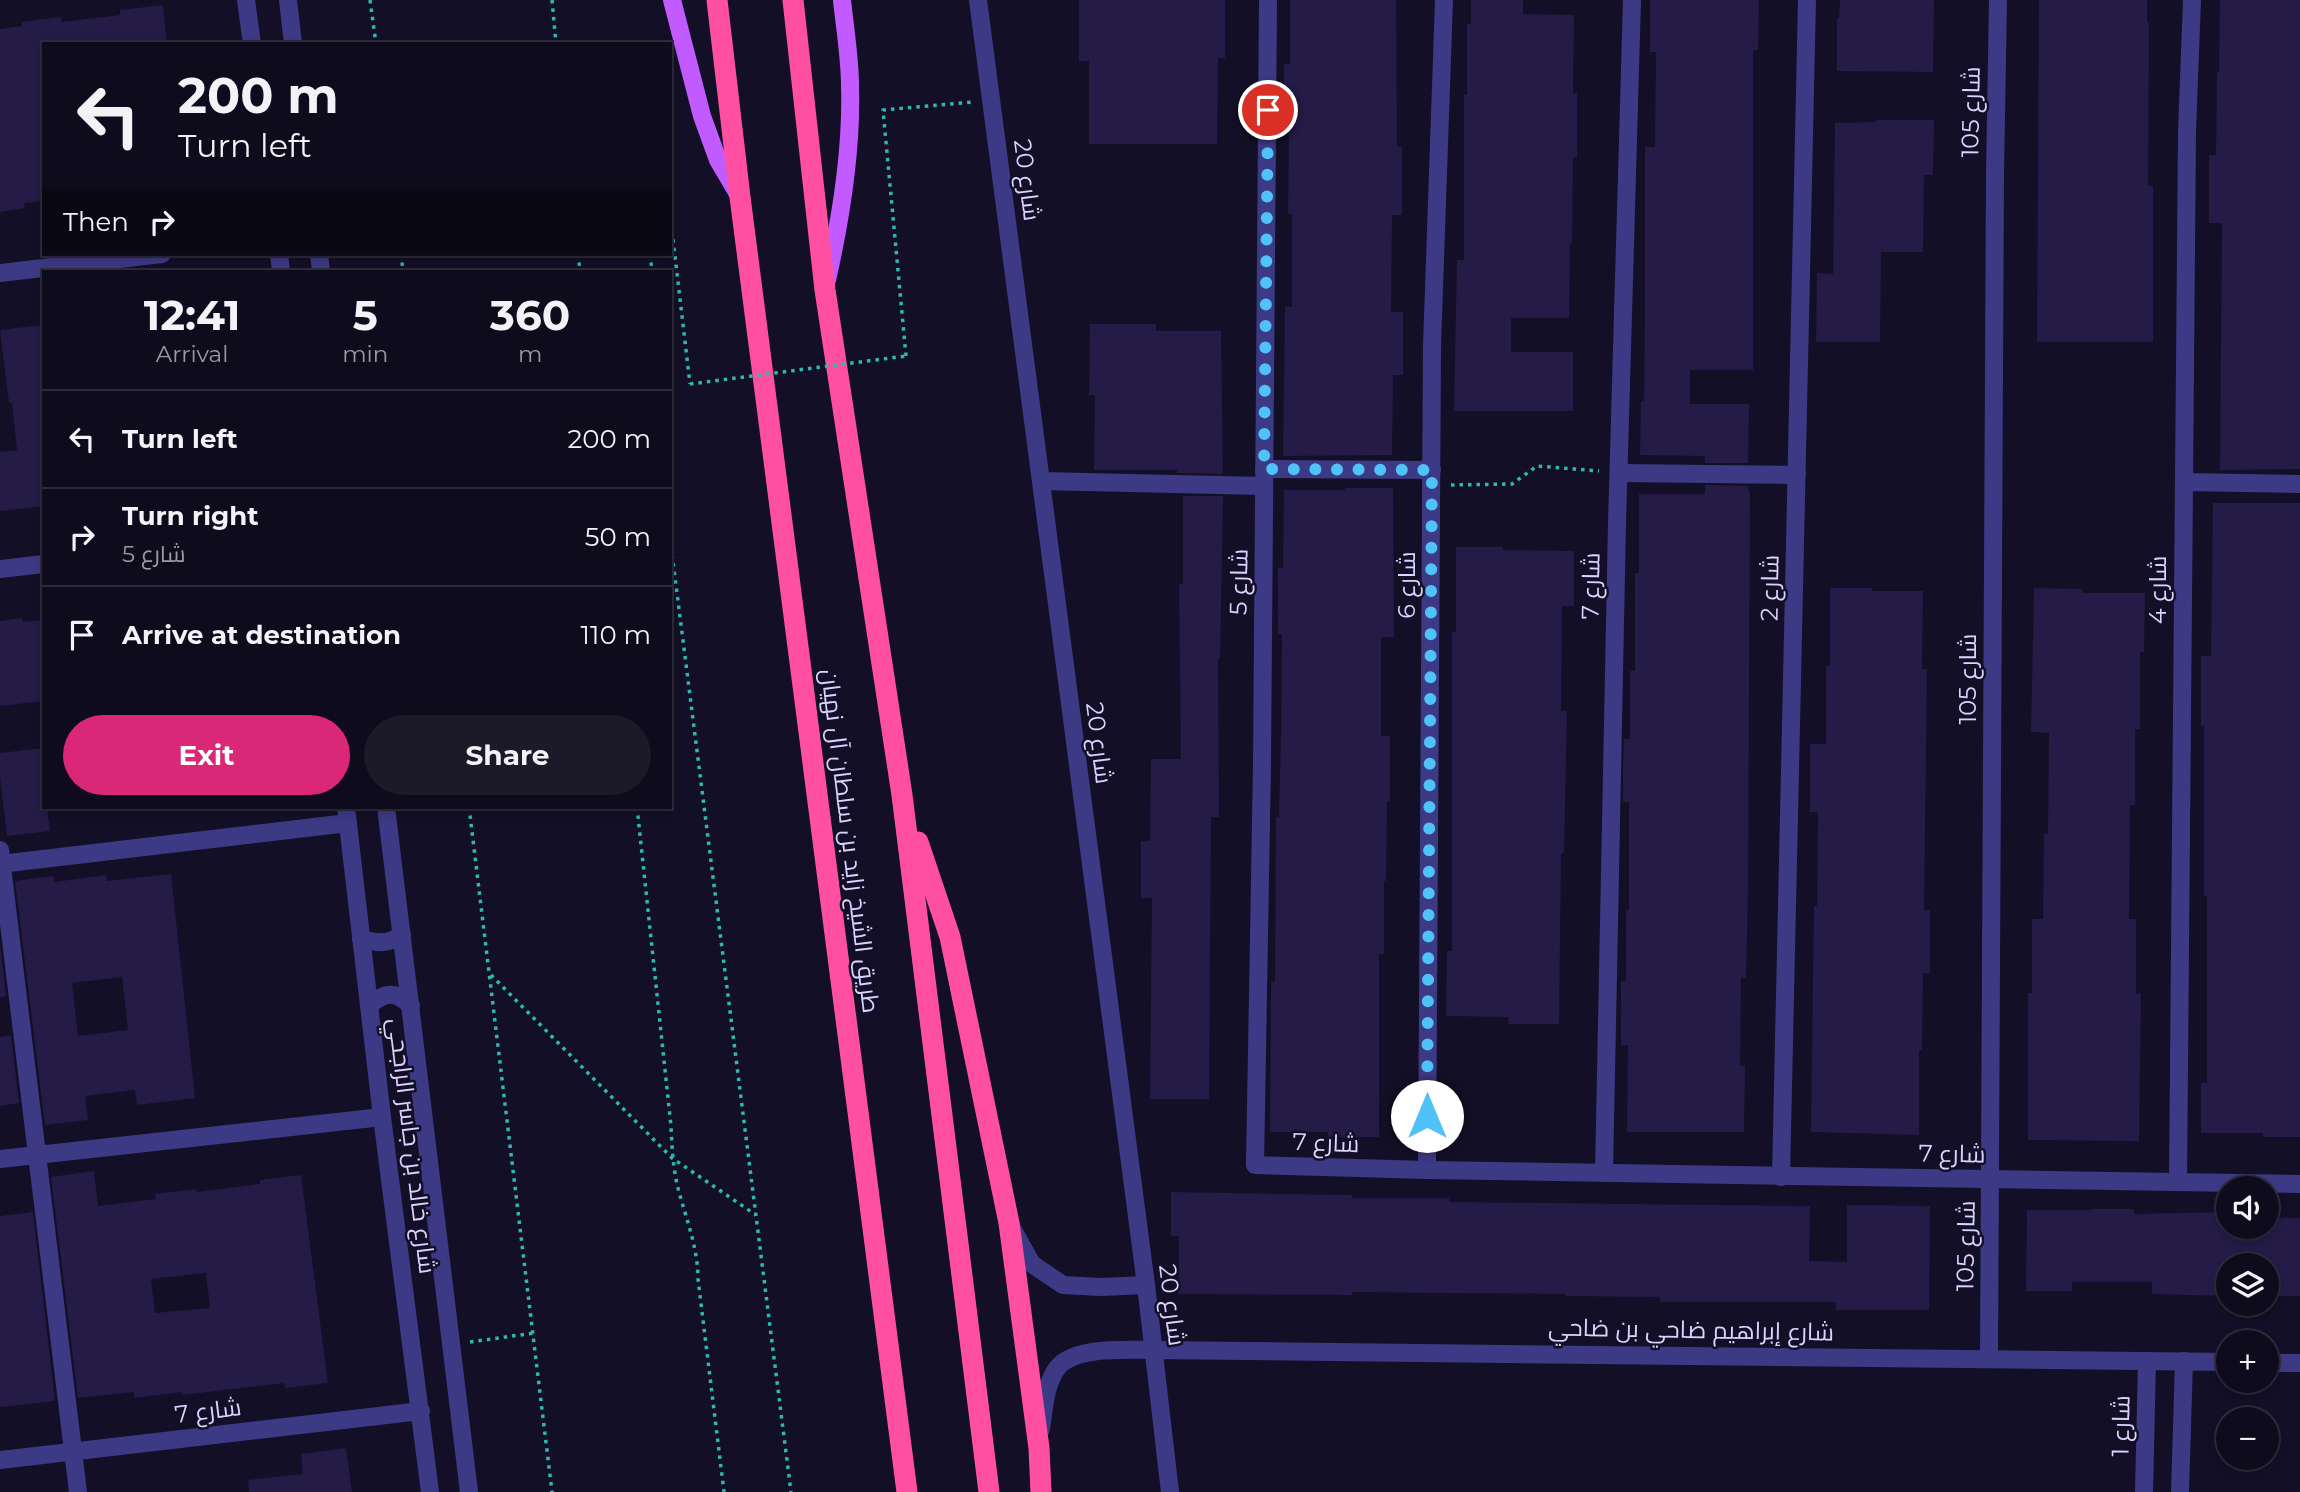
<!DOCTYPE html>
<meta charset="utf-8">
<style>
body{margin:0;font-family:Montserrat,Cairo,sans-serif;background:#1c1929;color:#f1f3f6;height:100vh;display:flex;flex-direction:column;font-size:26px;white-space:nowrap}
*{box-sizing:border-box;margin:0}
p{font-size:23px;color:#9b9ba3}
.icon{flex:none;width:38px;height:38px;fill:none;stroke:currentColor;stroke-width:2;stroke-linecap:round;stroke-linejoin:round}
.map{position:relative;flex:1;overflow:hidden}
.panel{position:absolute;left:42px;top:270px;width:630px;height:539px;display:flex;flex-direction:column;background:#0e0b1c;border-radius:0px;box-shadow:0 4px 10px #0003,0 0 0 2px #2e2b3b}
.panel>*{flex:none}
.guide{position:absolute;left:42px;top:42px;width:630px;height:214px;border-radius:0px;box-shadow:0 4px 10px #0003,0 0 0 2px #2e2b3b;background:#0e0b1c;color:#f1f3f6;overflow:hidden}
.fabs{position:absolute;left:2216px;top:1176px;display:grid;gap:14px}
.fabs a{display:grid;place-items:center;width:63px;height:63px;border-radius:50%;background:#0e0b1c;box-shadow:0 4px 10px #0003,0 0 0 2px #2e2b3b;font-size:35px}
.pin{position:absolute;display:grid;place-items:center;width:60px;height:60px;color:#fff;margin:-30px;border:4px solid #fff;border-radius:50%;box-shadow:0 2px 7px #0007}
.me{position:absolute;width:77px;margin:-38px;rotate:0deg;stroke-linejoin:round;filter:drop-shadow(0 0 5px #0008)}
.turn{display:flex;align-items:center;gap:24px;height:147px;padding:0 21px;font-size:32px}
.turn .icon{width:91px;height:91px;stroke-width:2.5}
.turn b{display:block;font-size:49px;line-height:60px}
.then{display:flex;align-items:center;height:66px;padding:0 21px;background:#0003;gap:14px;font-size:26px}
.eta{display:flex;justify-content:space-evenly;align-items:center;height:119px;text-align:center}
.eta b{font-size:42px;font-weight:700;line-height:49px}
.primary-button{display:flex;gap:14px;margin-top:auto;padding:14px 21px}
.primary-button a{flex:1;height:80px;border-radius:42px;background:#db2777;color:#fff;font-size:28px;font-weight:700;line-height:80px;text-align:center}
.primary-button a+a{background:#1c1929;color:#f1f3f6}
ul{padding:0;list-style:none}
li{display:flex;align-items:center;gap:21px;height:98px;padding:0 21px;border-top:2px solid #2e2b3b}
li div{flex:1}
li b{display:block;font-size:26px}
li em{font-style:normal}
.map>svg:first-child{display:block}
.building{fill:#241b47;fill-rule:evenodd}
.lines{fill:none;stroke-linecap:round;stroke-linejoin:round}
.path{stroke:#2fb8b0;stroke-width:3.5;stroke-dasharray:3.5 5;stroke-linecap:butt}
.minor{stroke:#3d3a85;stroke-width:18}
.major{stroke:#c25bff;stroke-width:18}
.highway{stroke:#ff4fa3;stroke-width:21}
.path-bridge{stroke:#2fb8b0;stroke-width:3.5;stroke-dasharray:3.5 5;stroke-linecap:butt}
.route{stroke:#4fc3f7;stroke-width:12;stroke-dasharray:0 21.6}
.labels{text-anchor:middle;stroke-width:5;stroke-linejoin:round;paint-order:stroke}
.street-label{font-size:24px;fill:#d9d4ff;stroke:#130f26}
</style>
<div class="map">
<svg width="2300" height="1492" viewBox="0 0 2300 1492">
<rect width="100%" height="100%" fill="#130f26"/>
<g class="building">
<path d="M1079,0H1225V58H1218L1217,144H1089V61H1079Z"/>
<path d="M1290,0H1396L1397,147H1402V215H1392L1391,312H1403V375H1393L1392,455L1283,456L1285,307H1292V214H1288L1289,126H1284V64H1290Z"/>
<path d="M1471,0H1523V14L1574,15L1573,93H1577V157H1573L1572,243H1570L1569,318H1511V352H1573V411H1454L1457,260H1464V95H1467V24H1471Z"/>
<path d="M1650,0H1759L1758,50H1753V370H1690V404H1749L1748,463H1705V456L1640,455L1641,401H1644L1645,314V147H1655L1656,52H1650Z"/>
<path d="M1840,0H1934L1933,72L1837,71V18H1839Z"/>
<path d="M2039,0H2147V23H2149L2148,186H2153V342H2037Z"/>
<path d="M2220,0H2300V469L2220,470L2222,223H2209V155H2216L2217,72H2219Z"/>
<path d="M163,5L167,44H44V201L24,203L25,208L0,212V29L22,26V22L61,17V22L120,15V10Z"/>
<path d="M1876,120H1934L1933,175H1924L1923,252H1881L1880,342H1816L1817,273L1833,274L1835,123L1876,122Z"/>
<path d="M1090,324H1156V331H1221L1223,474L1177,473V470H1094L1095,395H1089Z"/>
<path d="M42,325L44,506L0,511V452L17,450L12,403H9L0,330Z"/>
<path d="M1705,485L1748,486L1750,496L1748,890L1746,978H1741L1740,1066H1745L1744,1132H1627L1628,1045H1621V981H1626V910H1629V802H1623V771L1624,739H1630V671H1635V573H1639V494H1705Z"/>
<path d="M1345,488H1393L1394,637H1381V736H1390V801H1387L1386,881H1384V954H1379V1137H1328V1132H1270L1271,982H1275L1276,817H1279L1281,735L1282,634H1278V568H1283L1284,490H1345Z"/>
<path d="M1183,496H1223V504L1220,659L1218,658L1219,817H1211L1209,1099H1150L1152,898H1141V841H1150L1151,759H1181L1179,584H1183Z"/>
<path d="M2213,503H2300V1137H2263V1133H2201V1083H2207V896H2204V726H2201V656H2211Z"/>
<path d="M1456,547H1503V550L1574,551V606H1562L1561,711H1567L1564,853H1561L1559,1024H1508L1509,1017L1446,1016L1447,951H1452V632H1456Z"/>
<path d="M1830,588H1872V591H1923L1922,669H1927L1924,910H1930V973H1923L1922,1050H1919V1135L1811,1132L1814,906H1817L1818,812H1810V744H1826V666H1830Z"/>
<path d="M2034,588L2082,589V593H2145L2144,652H2140V729H2135V805H2130L2129,919H2136V994H2141L2139,1141L2028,1140V993H2032V919H2043L2044,834H2048L2049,733L2031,732Z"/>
<path d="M22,618L23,622L44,620V701L0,706V621Z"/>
<path d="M44,748V807H47L50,831L7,836L0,777V753Z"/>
<path d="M171,874L195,1098L137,1105L135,1090L85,1096L88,1120L45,1125L15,881L53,876L54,882L106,875L107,881ZM122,977L128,1030L78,1036L72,983Z"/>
<path d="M0,944L6,996L0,997Z"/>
<path d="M11,1035L19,1103L0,1106V1037Z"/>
<path d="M94,1171L98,1206L156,1199L155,1194L196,1189L197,1192L260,1184V1180L301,1175L328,1383L285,1388L284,1383L182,1395V1392L134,1398V1392L78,1398L51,1177ZM206,1273L210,1308L155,1313L151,1279Z"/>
<path d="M1171,1192L1352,1195V1198H1449V1202L1810,1206L1809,1261L1847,1262V1205L1930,1206L1929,1310H1836V1302H1660V1297L1565,1296V1294L1352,1292V1295L1178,1294L1179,1236H1171Z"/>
<path d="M2090,1209H2134V1214L2228,1212V1227H2266V1218H2300V1296H2266V1265H2228V1296L2152,1294V1282H2072V1291H2026L2027,1210H2090Z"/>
<path d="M33,1212L55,1401L0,1407V1216Z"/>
<path d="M346,1448L352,1492H249L248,1480L303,1474L301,1454Z"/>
</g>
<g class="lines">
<g class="path">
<path d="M370,0L376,44"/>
<path d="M552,0L556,44"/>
<path d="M670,214L690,384"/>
<path d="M401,254L403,271"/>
<path d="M578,254L580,271"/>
<path d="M650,254L652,271"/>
<path d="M906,356L883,110L973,102"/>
<path d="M1451,485L1512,484L1537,466L1599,471"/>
<path d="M670,538L791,1492"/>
<path d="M469,807L552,1492"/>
<path d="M637,807L671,1126C672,1149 673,1170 679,1192C687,1221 698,1249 698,1279L724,1492"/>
<path d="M491,975L672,1158L756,1215"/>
<path d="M470,1342L534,1333"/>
</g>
<g class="minor">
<path d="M246,0L252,44"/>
<path d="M288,0L293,44"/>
<path d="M978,0L1146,1285L1170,1492"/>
<path d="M1268,0L1262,764L1255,1165L1427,1170L2300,1184"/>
<path d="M279,254L281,271"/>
<path d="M319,254L321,271"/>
<path d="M0,273L162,254"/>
<path d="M1264,469L1432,470"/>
<path d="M1619,473L1797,475"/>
<path d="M1041,481L1264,486"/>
<path d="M2184,482L2300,484"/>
<path d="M0,569L44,564"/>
<path d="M346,807L382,1117L430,1492"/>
<path d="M386,807L469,1492"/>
<path d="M0,850L78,1492"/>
<path d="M0,864L348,823"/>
<path d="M361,939C377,943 389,945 402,934"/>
<path d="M369,1006C385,991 396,991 411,1006"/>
<path d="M0,1159L382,1117"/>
<path d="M1427,1170L1432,346L1444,0"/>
<path d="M1604,1173L1617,523L1632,0"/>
<path d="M1781,1177L1807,0"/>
<path d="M2178,1181L2187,132L2192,0"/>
<path d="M1012,1228L1032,1264L1063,1285L1101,1287L1146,1285"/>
<path d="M1989,1358L1995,174L1998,0"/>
<path d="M2266,1363H2300"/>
<path d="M1041,1429C1044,1410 1045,1383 1058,1367C1076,1346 1128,1350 1153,1350L2228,1362"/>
<path d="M0,1460L421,1411"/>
<path d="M2144,1492L2147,1361"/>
<path d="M2180,1492L2184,1361"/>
</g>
<g class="major">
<path d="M672,0L702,116L718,160L738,194"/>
<path d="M827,280C841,218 852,151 850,86C850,58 845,29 842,0"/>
</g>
<g class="highway">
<path d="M717,0L740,197L907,1492"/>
<path d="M793,0L825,290L902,795L989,1492"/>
<path d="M918,842L950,937L1009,1223L1039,1448L1041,1492"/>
</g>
<path class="path-bridge" d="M690,384L906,356"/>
</g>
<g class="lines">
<path class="route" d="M1268,110L1264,469L1432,470L1427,1116"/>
</g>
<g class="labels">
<g class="street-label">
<text transform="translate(1971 112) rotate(-89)" y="8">شارع 105</text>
<text transform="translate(1027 180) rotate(83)" y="8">شارع 20</text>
<text transform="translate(1239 582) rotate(-89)" y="8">شارع 5</text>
<text transform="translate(1407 585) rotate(-90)" y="8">شارع 6</text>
<text transform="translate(1591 586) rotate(-89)" y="8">شارع 7</text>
<text transform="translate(1770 588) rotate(-89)" y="8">شارع 2</text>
<text transform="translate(2158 590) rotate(-90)" y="8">شارع 4</text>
<text transform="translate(1968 679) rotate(-90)" y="8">شارع 105</text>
<text transform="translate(1099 743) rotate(83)" y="8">شارع 20</text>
<text transform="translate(850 841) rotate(83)" y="8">طريق الشيخ زايد بن سلطان آل نهيان</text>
<text transform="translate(1326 1143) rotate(2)" y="8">شارع 7</text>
<text transform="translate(412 1146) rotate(83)" y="8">شارع خالد بن جاسر الراجحي</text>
<text transform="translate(1952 1154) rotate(1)" y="8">شارع 7</text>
<text transform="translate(1966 1246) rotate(-89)" y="8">شارع 105</text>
<text transform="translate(1172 1305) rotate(83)" y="8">شارع 20</text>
<text transform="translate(1691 1330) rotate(1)" y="8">شارع إبراهيم ضاحي بن ضاحي</text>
<text transform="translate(208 1411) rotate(-7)" y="8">شارع 7</text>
<text transform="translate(2121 1426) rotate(-89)" y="8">شارع 1</text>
</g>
</g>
</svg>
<div class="fabs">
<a><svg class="icon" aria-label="sound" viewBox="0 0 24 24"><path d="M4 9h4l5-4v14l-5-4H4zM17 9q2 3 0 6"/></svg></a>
<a><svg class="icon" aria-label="layers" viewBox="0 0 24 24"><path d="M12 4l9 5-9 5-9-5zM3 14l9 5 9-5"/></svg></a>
<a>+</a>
<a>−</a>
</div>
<div class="pin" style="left:1268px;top:110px;background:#d93025"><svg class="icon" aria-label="arrive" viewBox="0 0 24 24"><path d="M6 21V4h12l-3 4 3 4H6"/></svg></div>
<svg class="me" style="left:1427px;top:1116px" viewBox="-20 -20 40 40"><circle r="19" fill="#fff"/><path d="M0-13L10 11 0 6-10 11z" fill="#4fc3f7"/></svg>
<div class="guide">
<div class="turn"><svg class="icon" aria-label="left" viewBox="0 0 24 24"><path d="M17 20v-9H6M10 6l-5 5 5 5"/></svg><div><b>200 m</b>Turn left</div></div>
<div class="then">Then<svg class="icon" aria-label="right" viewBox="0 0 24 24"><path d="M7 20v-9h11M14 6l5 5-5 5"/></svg></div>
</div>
<section class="panel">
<div class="eta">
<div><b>12:41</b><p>Arrival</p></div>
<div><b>5</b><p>min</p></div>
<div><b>360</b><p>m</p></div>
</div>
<ul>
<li><svg class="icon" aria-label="left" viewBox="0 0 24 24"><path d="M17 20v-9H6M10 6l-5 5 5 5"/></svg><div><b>Turn left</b></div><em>200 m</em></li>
<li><svg class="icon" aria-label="right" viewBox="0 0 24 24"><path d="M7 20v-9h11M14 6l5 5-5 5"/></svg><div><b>Turn right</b><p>شارع 5</p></div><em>50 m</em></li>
<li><svg class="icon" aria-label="arrive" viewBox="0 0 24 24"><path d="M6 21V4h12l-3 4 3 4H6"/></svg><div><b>Arrive at destination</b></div><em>110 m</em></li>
</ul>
<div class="primary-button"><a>Exit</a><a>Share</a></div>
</section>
</div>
